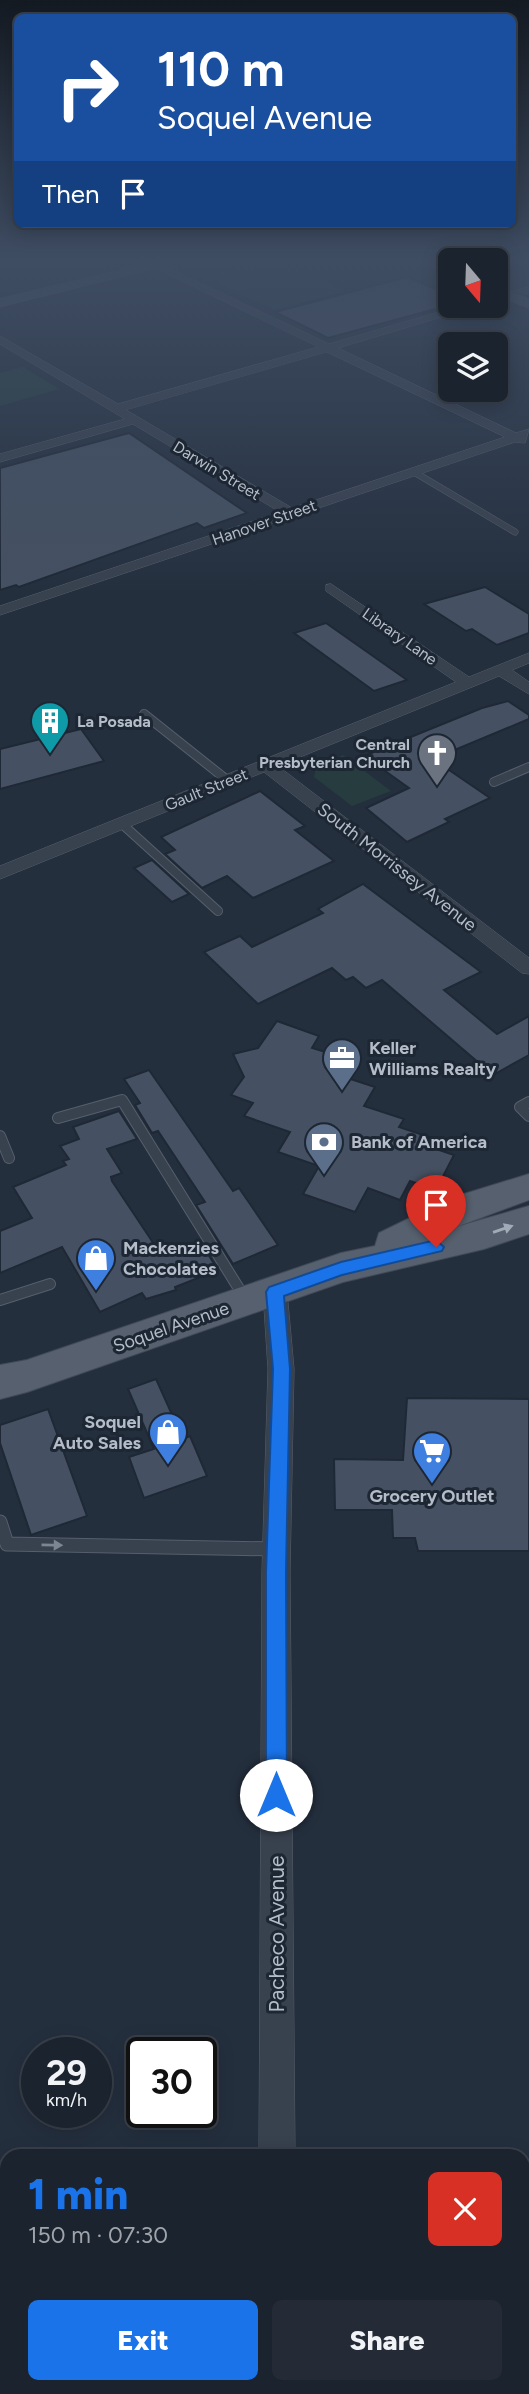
<!DOCTYPE html>
<meta charset="utf-8">
<style>
body{margin:0;font-family:Figtree,sans-serif;background:#242b36;color:#f1f3f6;height:100vh;display:flex;flex-direction:column;font-size:26px;white-space:nowrap}
*{box-sizing:border-box;margin:0}
p{font-size:23px;color:#a0a4aa}
.icon{flex:none;width:38px;height:38px;fill:none;stroke:currentColor;stroke-width:2;stroke-linecap:round;stroke-linejoin:round}
.map{position:relative;flex:1;overflow:hidden}
.sheet{position:absolute;left:0px;top:2149px;width:530px;height:245px;display:flex;flex-direction:column;background:#1b232e;border-radius:21px 21px 0 0;box-shadow:0 4px 18px #0003,0 0 0 2px #39404a}
.sheet>*{flex:none}
.hud{position:absolute;left:14px;top:14px;width:502px;height:214px;border-radius:10px;box-shadow:0 4px 18px #0003,0 0 0 2px #39404a;background:#1a4fa0;color:#fff;overflow:hidden}
.needle{width:46px;rotate:161deg}
.buttons{position:absolute;left:438px;top:248px;display:grid;gap:14px}
.buttons a{display:grid;place-items:center;width:70px;height:70px;border-radius:10px;background:#1b232e;box-shadow:0 4px 18px #0003,0 0 0 2px #39404a;font-size:35px}
.speed{position:absolute;left:21px;top:2037px;display:flex;gap:14px;font-size:35px;font-weight:700;text-align:center}
.speed>*{display:grid;place-content:center;width:91px;height:91px;border-radius:50%;background:#1b232e;box-shadow:0 4px 18px #0003,0 0 0 2px #39404a;line-height:1}
.speed small{font-size:18px;font-weight:400}
.speed .limit{border:4px solid #111;border-radius:10px;background:#fff;color:#111}
.pin{position:absolute;display:grid;place-items:center;width:60px;height:60px;color:#fff;margin:-72px -30px;border-radius:50% 50% 50% 0;rotate:-45deg;box-shadow:0 0 7px #0007}
.pin .icon{rotate:45deg}
.me{position:absolute;width:77px;margin:-38px;rotate:0deg;stroke-linejoin:round;filter:drop-shadow(0 0 5px #0008)}
.turn{display:flex;align-items:center;gap:24px;height:147px;padding:0 28px;font-size:32px}
.turn .icon{width:91px;height:91px;stroke-width:2.5}
.turn b{display:block;font-size:49px;line-height:60px}
.then{display:flex;align-items:center;height:66px;padding:0 28px;background:#0003;gap:14px;font-size:26px}
.round{display:grid;place-items:center;flex:none;width:74px;height:74px;border-radius:10px;background:#242b36}
.overview{display:flex;align-items:center;justify-content:space-between;height:119px;padding:0 28px}
h1{font-size:42px;font-weight:800;line-height:52px;color:#1a73e8}
.button{display:flex;gap:14px;margin-top:auto;padding:14px 28px}
.button a{flex:1;height:80px;border-radius:10px;background:#1a73e8;color:#fff;font-size:28px;font-weight:800;line-height:80px;text-align:center}
.button a+a{background:#242b36;color:#f1f3f6}
.map>svg:first-child{display:block}
.green{fill:#263c3f}
.building{fill:#455162;stroke:#1f2835;stroke-width:2}
.lines{fill:none;stroke-linecap:round;stroke-linejoin:round}
.lane-far3-casing{stroke:#565f6c;stroke-width:7}
.lane-far2-casing{stroke:#565f6c;stroke-width:10}
.lane-far1-casing{stroke:#565f6c;stroke-width:12}
.lane-casing{stroke:#565f6c;stroke-width:15}
.street-casing{stroke:#565f6c;stroke-width:1}
.secondary-casing{stroke:#565f6c;stroke-width:1}
.primary-casing{stroke:#414a57;stroke-width:2}
.lane-far3{stroke:#38414e;stroke-width:6}
.lane-far2{stroke:#38414e;stroke-width:8}
.lane-far1{stroke:#38414e;stroke-width:10}
.lane{stroke:#38414e;stroke-width:13}
.street{fill:#38414e;fill-rule:evenodd}
.secondary{fill:#465061;fill-rule:evenodd}
.primary{fill:#56606e;fill-rule:evenodd}
.oneway{fill:#a1aab7}
.oneway2{fill:#7c8592}
.route{fill:#1a73e8;stroke:#114b97;stroke-width:2}
.labels{text-anchor:middle;stroke-width:6;stroke-linejoin:round;paint-order:stroke}
.far-street-label{font-size:16px;fill:#b4bcc9;stroke:#1d2633}
.far-poi-label{font-size:16px;font-weight:bold;fill:#b4bcc9;stroke:#1d2633;text-anchor:start}
.street-label{font-size:18px;fill:#b4bcc9;stroke:#1d2633}
.poi-label{font-size:18px;font-weight:bold;fill:#b4bcc9;stroke:#1d2633;text-anchor:start}
.near-street-label{font-size:21px;fill:#b4bcc9;stroke:#1d2633}
</style>
<div class="map">
<svg width="529" height="2394" viewBox="0 0 529 2394">
<rect width="100%" height="100%" fill="#242f3e"/>
<g class="green">
<path d="M215,259H274L345,291L275,310L217,284L222,282L209,276L239,268C220,259 209,280 181,267Z"/>
<path d="M23,367L59,389L0,406V373Z"/>
<path d="M343,755L391,791L352,806L314,777L316,767Z"/>
</g>
<g class="building">
<path d="M407,277L450,295V305L328,338L275,312Z"/>
<path d="M129,433L247,513L204,528L197,523L19,587L16,585L0,590V468Z"/>
<path d="M485,587L529,614V633L497,645L472,629L466,631L424,604Z"/>
<path d="M326,623L407,680L374,691L294,633Z"/>
<path d="M508,701L529,715V719L433,759L490,798L445,819L449,822L407,842L366,808L409,788L364,756L482,708Z"/>
<path d="M81,729L104,761L0,789V749Z"/>
<path d="M260,791L305,826L295,830L334,861L253,898L227,876L202,888L165,854L175,850L161,837Z"/>
<path d="M152,860L189,894L172,902L134,868Z"/>
<path d="M363,884L481,972L444,990L497,1034L529,1016V1055L493,1075L382,980L366,988L353,977L346,980L332,968L258,1004L204,952L240,936L252,947L323,913L318,909Z"/>
<path d="M277,1021L319,1036L312,1048L345,1058L335,1074L375,1087L364,1106L404,1119L399,1127L438,1140L433,1148L454,1155L436,1190L410,1181L400,1200L368,1188L355,1212L303,1194L319,1166L278,1152L290,1132L244,1116L253,1103L231,1095L244,1077L233,1054L258,1048Z"/>
<path d="M149,1070L233,1191L239,1188L278,1245L233,1264L196,1205L205,1202L158,1131L152,1133L135,1105L140,1103L124,1079Z"/>
<path d="M119,1111L137,1139L107,1149L122,1173L111,1177L112,1181L160,1253L170,1250L174,1255L201,1243L218,1270L175,1287L176,1290L146,1299L142,1293L100,1312L62,1247L0,1273V1231L32,1218L13,1187L66,1165L63,1161L69,1159L60,1146L79,1139L73,1127Z"/>
<path d="M156,1379L183,1439L190,1436L207,1476L144,1498L129,1457L154,1449L128,1389Z"/>
<path d="M407,1398L529,1399V1551H418L415,1538H393L392,1510H335L334,1459L403,1460Z"/>
<path d="M48,1409L87,1516L31,1535L0,1443V1425Z"/>
</g>
<g class="lines">
<defs>
<path id="lane-far3" d="M414,472L515,532"/>
<g id="lane-far2">
<path d="M144,714L227,780"/>
<path d="M494,782L529,767"/>
<path d="M121,823L218,911"/>
</g>
<g id="lane-far1">
<path d="M529,1102L520,1107L529,1116"/>
<path d="M58,1118L122,1100L246,1300"/>
<path d="M0,1136L9,1158"/>
<path d="M0,1300L50,1284"/>
</g>
<path id="lane" d="M0,1522L7,1544L275,1549"/>
<g id="street">
<path d="M137,259H149L329,344L460,306H478L338,348L516,433L529,429L525,443L515,442L0,615V606L280,512L133,424L0,462V454L125,419L0,344V336L118,404L318,347ZM327,352L505,437L292,508L126,410Z"/>
<path d="M529,287V293L495,303V297Z"/>
<path d="M331,584L469,677L529,653V663L512,670L529,682V694L499,676L278,766L529,958V974L522,973L264,772L0,879V866L456,682L326,591V585Z"/>
<path d="M275,1282L283,1285L287,1292L294,1369L290,1572L295,2156H259L262,1572L268,1369L263,1292L267,1285Z"/>
<path d="M529,2348V2386L523,2388L520,2387H523V2350Z"/>
<path d="M259,2387H297L298,2394H258Z"/>
<path d="M455,2387H506L504,2394H452Z"/>
</g>
<g id="secondary">
<path d="M168,259H191L0,307V299Z"/>
<path d="M411,259H429L450,267V276Z"/>
<path d="M495,286L529,299V308L495,295Z"/>
</g>
<path id="primary" d="M529,1174V1200L456,1227L529,1206V1234L484,1249L343,1282L27,1392L0,1399V1365L27,1360L341,1253L375,1246L379,1233L451,1198Z"/>
</defs>
<use href="#lane-far3" class="lane-far3-casing"/>
<use href="#lane-far2" class="lane-far2-casing"/>
<use href="#lane-far1" class="lane-far1-casing"/>
<use href="#lane" class="lane-casing"/>
<use href="#street" class="street-casing"/>
<use href="#secondary" class="secondary-casing"/>
<use href="#primary" class="primary-casing"/>
<use href="#lane-far3" class="lane-far3"/>
<use href="#lane-far2" class="lane-far2"/>
<use href="#lane-far1" class="lane-far1"/>
<use href="#lane" class="lane"/>
<use href="#street" class="street"/>
<use href="#secondary" class="secondary"/>
<use href="#primary" class="primary"/>
</g>
<defs><path id="oneway-solid" d="M-6-.8H1V-3.2L6.5 0L1 3.2V.8H-6Z" transform="scale(1.75)"/></defs>
<use class="oneway" href="#oneway-solid" transform="translate(503 1229) rotate(-19)"/>
<use class="oneway2" href="#oneway-solid" transform="translate(52 1545) rotate(1)"/>
<linearGradient id="sky" x2="0" y2="1"><stop stop-color="#141a22"/><stop offset="0.44" stop-color="#3f4d63"/><stop offset="1" stop-color="#3f4d63" stop-opacity="0"/></linearGradient>
<rect width="529" height="594" fill="url(#sky)"/>
<path class="route" d="M436,1240L444,1247L442,1251L342,1275L284,1296L290,1369L286,1572L287,1795L284,1802L276,1805L269,1802L266,1795V1572L273,1369L266,1292L269,1287L341,1262Z"/>
<defs>
<symbol id="building-pin" viewBox="-11 -11 22 30"><path d="M0 17L-7.5 6A9.5 9.5 0 1 1 7.5 6Z" fill="#0f9aa8" stroke="#1d2633"/><path d="M-4-6H4V6H1V3H-1V6H-4ZM-2.5-4.3h1.7v1.8h-1.7ZM.8-4.3h1.7v1.8H.8ZM-2.5-1h1.7V.8h-1.7ZM.8-1h1.7V.8H.8Z" fill="#fff"/></symbol>
<symbol id="church-pin" viewBox="-11 -11 22 30"><path d="M0 17L-7.5 6A9.5 9.5 0 1 1 7.5 6Z" fill="#6b7280" stroke="#1d2633"/><path d="M-1.2-6h2.4v3.5h3.3v2.4h-3.3V6h-2.4V-.1h-3.3v-2.4h3.3Z" fill="#fff"/></symbol>
<symbol id="office-pin" viewBox="-11 -11 22 30"><path d="M0 17L-7.5 6A9.5 9.5 0 1 1 7.5 6Z" fill="#5c6f8a" stroke="#1d2633"/><path d="M-6-3h4V-5.5h4V-3h4V5H-6ZM-1-4.5V-3h2v-1.5ZM-6 0V1H6V0Z" fill="#fff"/></symbol>
<symbol id="bank-pin" viewBox="-11 -11 22 30"><path d="M0 17L-7.5 6A9.5 9.5 0 1 1 7.5 6Z" fill="#5c6f8a" stroke="#1d2633"/><path d="M-6-4H6V4H-6ZM0-2.3a2.3 2.3 0 1 0 0 4.6a2.3 2.3 0 1 0 0-4.6Z" fill="#fff"/></symbol>
<symbol id="shop-pin" viewBox="-11 -11 22 30"><path d="M0 17L-7.5 6A9.5 9.5 0 1 1 7.5 6Z" fill="#3f7fe0" stroke="#1d2633"/><path d="M-5-2.5h2.3a2.7 3.5 0 0 1 5.4 0H5L5.5 6h-11ZM-1.5-2.5h3a1.5 2.3 0 0 0-3 0Z" fill="#fff"/></symbol>
<symbol id="supermarket-pin" viewBox="-11 -11 22 30"><path d="M0 17L-7.5 6A9.5 9.5 0 1 1 7.5 6Z" fill="#3f7fe0" stroke="#1d2633"/><path d="M-6-5.5h2.5l.6 2H6L4.5 2H-2.5L-4.4-4H-6ZM-1.5 3.2a1.3 1.3 0 1 0 .1 0ZM3 3.2a1.3 1.3 0 1 0 .1 0Z" fill="#fff"/></symbol>
</defs>
<g fill-rule="evenodd">
<use href="#building-pin" x="28" y="699" width="44" height="60"/>
<use href="#church-pin" x="415" y="731" width="44" height="60"/>
<use href="#office-pin" x="320" y="1036" width="44" height="60"/>
<use href="#bank-pin" x="302" y="1120" width="44" height="60"/>
<use href="#shop-pin" x="74" y="1236" width="44" height="60"/>
<use href="#shop-pin" x="146" y="1410" width="44" height="60"/>
<use href="#supermarket-pin" x="410" y="1429" width="44" height="60"/>
</g>
<g class="labels">
<g class="far-street-label">
<text transform="translate(217 470) rotate(31)" y="6">Darwin Street</text>
<text transform="translate(264 522) rotate(-19)" y="6">Hanover Street</text>
<text transform="translate(400 636) rotate(35)" y="6">Library Lane</text>
<text transform="translate(206 789) rotate(-22)" y="6">Gault Street</text>
</g>
<g class="far-poi-label">
<text x="77" y="727">La Posada</text>
<text x="410" y="750" text-anchor="end">Central<tspan x="410" dy="18">Presbyterian Church</tspan></text>
</g>
<g class="street-label">
<text transform="translate(397 867) rotate(38)" y="6">South Morrissey Avenue</text>
<text transform="translate(171 1327) rotate(-19)" y="6">Soquel Avenue</text>
</g>
<g class="poi-label">
<text x="369" y="1054">Keller<tspan x="369" dy="21">Williams Realty</tspan></text>
<text x="351" y="1148">Bank of America</text>
<text x="123" y="1254">Mackenzies<tspan x="123" dy="21">Chocolates</tspan></text>
<text x="141" y="1428" text-anchor="end">Soquel<tspan x="141" dy="21">Auto Sales</tspan></text>
<text x="432" y="1502" text-anchor="middle">Grocery Outlet</text>
</g>
<g class="near-street-label">
<text transform="translate(277 1934) rotate(-90)" y="7">Pacheco Avenue</text>
</g>
</g>
</svg>
<div class="buttons">
<a><svg class="needle" viewBox="-14 -14 28 28"><path d="M0-13l5 13h-10z" fill="#e53935"/><path d="M0 13l5-13h-10z" fill="#a0a4aa"/></svg></a>
<a><svg class="icon" aria-label="layers" viewBox="0 0 24 24"><path d="M12 4l9 5-9 5-9-5zM3 14l9 5 9-5"/></svg></a>
</div>
<div class="speed"><div>29<small>km/h</small></div><div class="limit">30</div></div>
<div class="pin" style="left:436px;top:1247px;background:#d93025"><svg class="icon" aria-label="arrive" viewBox="0 0 24 24"><path d="M6 21V4h12l-3 4 3 4H6"/></svg></div>
<svg class="me" style="left:276px;top:1795px" viewBox="-20 -20 40 40"><circle r="19" fill="#fff"/><path d="M0-13L10 11 0 6-10 11z" fill="#1a73e8"/></svg>
<div class="hud">
<div class="turn"><svg class="icon" aria-label="right" viewBox="0 0 24 24"><path d="M7 20v-9h11M14 6l5 5-5 5"/></svg><div><b>110 m</b>Soquel Avenue</div></div>
<div class="then">Then<svg class="icon" aria-label="arrive" viewBox="0 0 24 24"><path d="M6 21V4h12l-3 4 3 4H6"/></svg></div>
</div>
<section class="sheet">
<div class="overview"><div><h1>1 min</h1><p>150 m · 07:30</p></div><a class="round" style="background:#d93025;color:#fff"><svg class="icon" aria-label="close" viewBox="0 0 24 24"><path d="M6 6l12 12M18 6L6 18"/></svg></a></div>
<div class="button"><a>Exit</a><a>Share</a></div>
</section>
</div>
